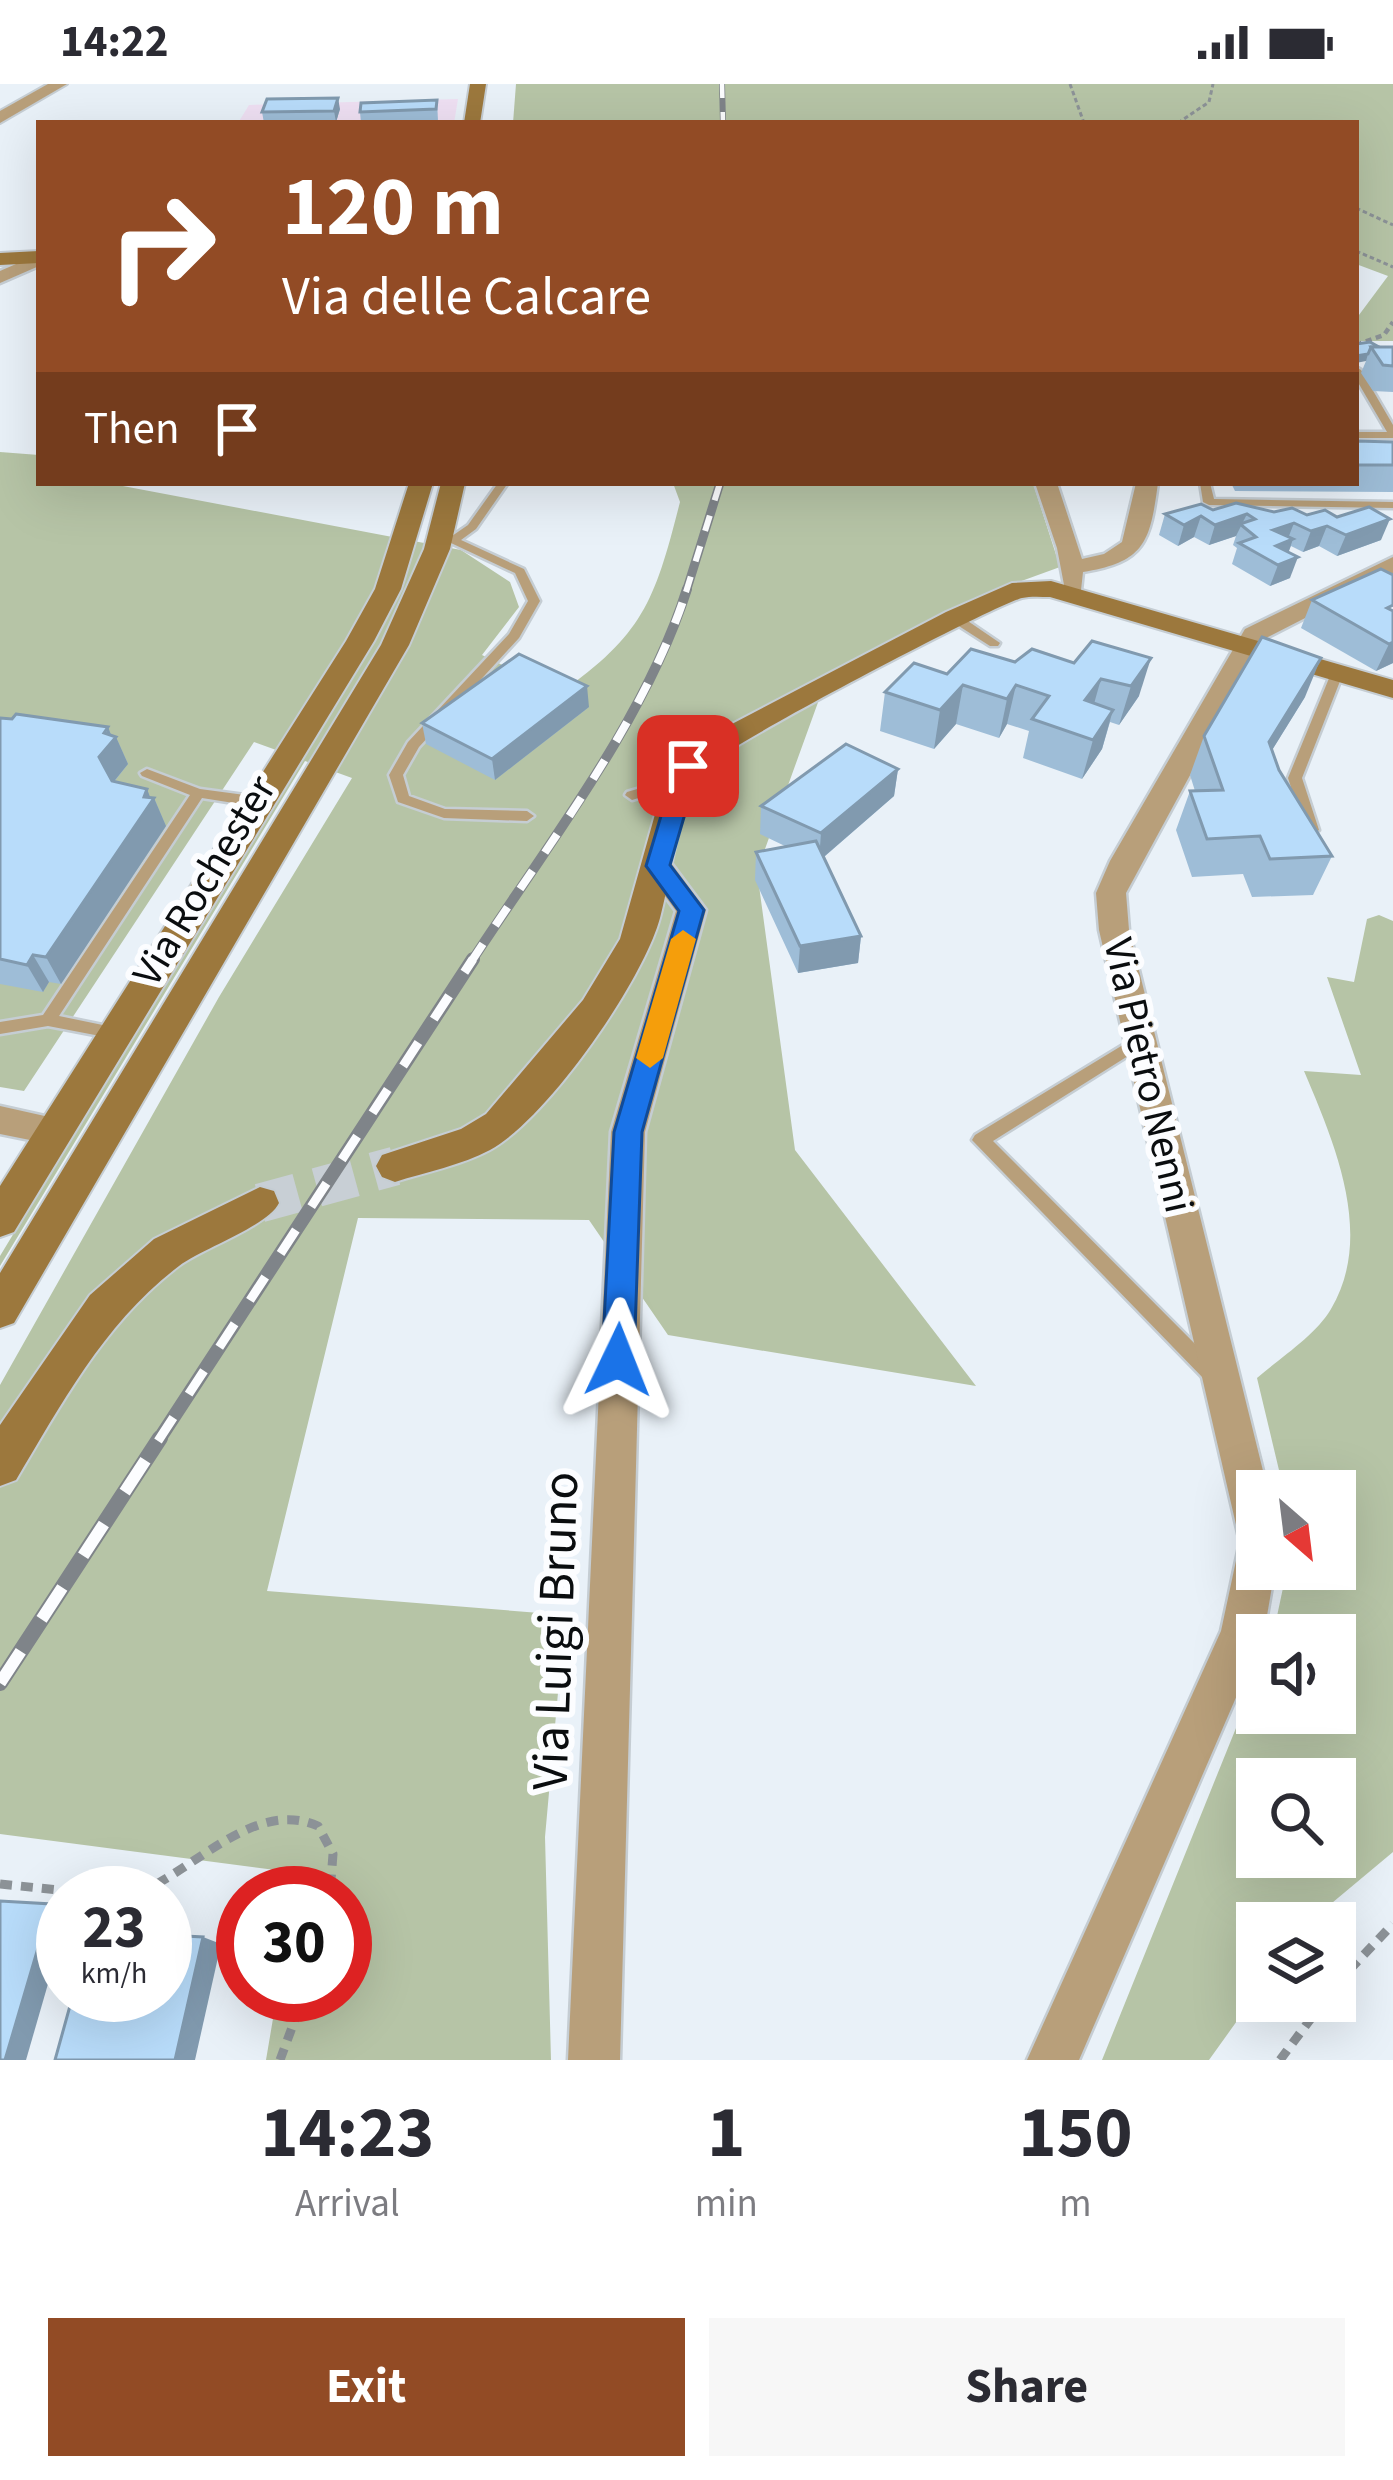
<!DOCTYPE html>
<style>
body{margin:0;font-family:"Source Sans 3",sans-serif;background:#f7f7f7;color:#2b2b33;height:100vh;display:flex;flex-direction:column;font-size:45px;white-space:nowrap}
*{box-sizing:border-box;margin:0}
p{font-size:39px;color:#7c7c81}
.icon{flex:none;width:66px;height:66px;fill:none;stroke:currentColor;stroke-width:2;stroke-linecap:round;stroke-linejoin:round}
.map{position:relative;height:1976px;overflow:hidden}
.drawer{display:flex;flex-direction:column;background:#fff;flex:1}
.drawer>*{flex:none}
.banner{position:absolute;left:36px;top:36px;width:1323px;height:366px;border-radius:0px;box-shadow:0 12px 48px #0002;background:#924b25;color:#fff;overflow:hidden}
.needle{width:78px;rotate:152deg}
.buttons{position:absolute;left:1236px;top:1386px;display:grid;gap:24px}
.buttons a{display:grid;place-items:center;width:120px;height:120px;border-radius:0px;background:#fff;box-shadow:0 12px 48px #0002;font-size:60px}
.speed{position:absolute;left:36px;top:1782px;display:flex;gap:24px;font-size:60px;font-weight:700;text-align:center}
.speed>*{display:grid;place-content:center;width:156px;height:156px;border-radius:50%;background:#fff;box-shadow:0 12px 48px #0002;line-height:1}
.speed small{font-size:30px;font-weight:400}
.speed .limit{border:18px solid #d22;background:#fff;color:#111}
.pin{position:absolute;display:grid;place-items:center;width:102px;height:102px;color:#fff;margin:-51px;border-radius:24px;box-shadow:0 6px 18px #0006}
.me{position:absolute;width:132px;margin:-66px;rotate:2deg;stroke-linejoin:round;filter:drop-shadow(0 0 9px #0008)}
.turn{display:flex;align-items:center;gap:42px;height:252px;padding:0 48px;font-size:54px}
.turn .icon{width:156px;height:156px;stroke-width:2.5}
.turn b{display:block;font-size:84px;line-height:102px}
.then{display:flex;align-items:center;height:114px;padding:0 48px;background:#0003;gap:24px;font-size:45px}
.eta{display:flex;justify-content:space-evenly;align-items:center;height:204px;text-align:center}
.eta b{font-size:72px;font-weight:700;line-height:84px}
.action{display:flex;gap:24px;margin-top:auto;padding:24px 48px}
.action a{flex:1;height:138px;border-radius:0px;background:#924b25;color:#fff;font-size:48px;font-weight:700;line-height:138px;text-align:center}
.action a+a{background:#f7f7f7;color:#2b2b33}
.status{display:flex;justify-content:space-between;align-items:center;height:84px;padding:0 60px;background:#fff;direction:ltr}
.status svg{height:33px;fill:currentColor}
.map>svg:first-child{display:block}
.commercial{fill:#efe0f3}
.green{fill:#b6c4a6;fill-rule:evenodd}
.lines{fill:none;stroke-linecap:round;stroke-linejoin:round}
.secondary-tunnel{stroke:#c8cfd5;stroke-width:39;stroke-dasharray:39 20;stroke-linecap:butt}
.service-casing{stroke:#c5cdd3;stroke-width:5}
.minor-casing{stroke:#c5cdd3;stroke-width:5}
.tertiary-casing{stroke:#c5cdd3;stroke-width:4}
.secondary-casing{stroke:#c5cdd3;stroke-width:4}
.path-far2{stroke:#8c9297;stroke-width:3;stroke-dasharray:4.5 3;stroke-linecap:butt}
.path-far1{stroke:#8c9297;stroke-width:4.5;stroke-dasharray:6 4.5;stroke-linecap:butt}
.path{stroke:#8c9297;stroke-width:9;stroke-dasharray:12 9;stroke-linecap:butt}
.service{fill:#b89f7a;fill-rule:evenodd}
.minor{fill:#b89f7a;fill-rule:evenodd}
.tertiary{fill:#b89f7a;fill-rule:evenodd}
.secondary{fill:#9c783d;fill-rule:evenodd}
.rail-far4-casing{stroke:#7f8489;stroke-width:6}
.rail-far3-casing{stroke:#7f8489;stroke-width:9}
.rail-far2-casing{stroke:#7f8489;stroke-width:10}
.rail-far1-casing{stroke:#7f8489;stroke-width:14}
.rail-casing{stroke:#7f8489;stroke-width:16}
.rail-far4{stroke:#fcfdff;stroke-width:4.5;stroke-dasharray:14;stroke-linecap:butt}
.rail-far3{stroke:#fcfdff;stroke-width:6;stroke-dasharray:16;stroke-linecap:butt}
.rail-far2{stroke:#fcfdff;stroke-width:8;stroke-dasharray:22;stroke-linecap:butt}
.rail-far1{stroke:#fcfdff;stroke-width:9;stroke-dasharray:28;stroke-linecap:butt}
.rail{stroke:#fcfdff;stroke-width:12;stroke-dasharray:38;stroke-linecap:butt}
.wall{fill:#9ebdd7}
.shaded-wall{fill:#819aaf}
.building{fill:#b8dcfa;stroke:#819aaf;stroke-width:3}
.route{fill:#1a73e8;stroke:#114b97;stroke-width:3}
.slow{fill:#f59e0b}
.labels{text-anchor:middle;stroke-width:12;stroke-linejoin:round;paint-order:stroke}
.street-label{font-size:42px;fill:#0a0d0f;stroke:#fcfdff}
.near-street-label{font-size:51px;fill:#0a0d0f;stroke:#fcfdff}
</style>
<div class="status"><b>14:22</b><svg viewBox="0 0 49 12"><path d="M0 12V9h3v3zM5 12V6h3v6zM10 12V3h3v9zM15 12V0h3v12zM26 1h20v11H26zM47 4h2v5h-2z"/></svg></div>
<div class="map">
<svg width="1393" height="1976" viewBox="0 0 1393 1976">
<rect width="100%" height="100%" fill="#e9f1f8"/>
<path class="commercial" d="M458,15L454,39H238L249,21Z"/>
<g class="green">
<path d="M516,0H1393V257H1356V235L1388,192L1356,180V39H513Z"/>
<path d="M0,368L39,371V399H107L461,466L510,498L519,523L482,571L560,609C644,550 655,516 680,418L673,399H1033L1060,483L986,510L829,588L757,787L795,1066L976,1302L668,1251L589,1136L358,1134L267,1507L565,1531L545,1753L551,1976H266L277,1911H345V1809H295L298,1789L0,1750V1301L219,913L352,694L305,677L0,1182V1172L301,675L254,658L24,1007L0,1003Z"/>
<path d="M1379,831L1393,837V1768L1308,1839H1257V1909L1209,1976H1102L1257,1592V1629H1335V1551H1273L1287,1485H1335V1407H1284L1257,1294C1280,1274 1316,1251 1331,1225C1375,1151 1334,1058 1304,987L1361,991L1327,893L1354,898L1367,835ZM1257,1695H1335V1773H1257Z"/>
</g>
<g class="lines">
<path class="secondary-tunnel" d="M260,1119L395,1082"/>
<defs>
<g id="service">
<path d="M1356,283L1361,286L1393,341V354H1356V348H1387L1356,295Z"/>
<path d="M498,399H508L476,445L461,456L524,485L540,517L519,554L419,663L403,691L409,712L445,725L527,727L534,732L527,737L444,734L398,718L389,691L408,658L509,550L528,517L515,489L434,451L440,448L452,452L468,441Z"/>
<path d="M1200,399H1210L1214,415L1393,418V424L1209,421L1203,418Z"/>
<path d="M955,530L959,531L1000,559L998,562H990L951,537V531Z"/>
<path d="M1338,583L1344,587L1302,694L1319,746L1312,751L1305,746L1288,694L1332,587Z"/>
<path d="M147,685L200,705L260,713L267,718L260,723L202,714L59,932L122,945L124,949L122,953L116,955L48,942L0,950V938L43,931L190,711L142,692L140,689Z"/>
<path d="M682,692L687,693V699L632,716L625,711L627,708Z"/>
<path d="M1141,950L1147,952L1149,956L1147,960L993,1057L1219,1284L1222,1290L1219,1296L1212,1299L1205,1296L972,1056L975,1051Z"/>
</g>
<g id="minor">
<path d="M39,170V182L0,199V187Z"/>
<path d="M1035,399H1057L1082,475L1104,470L1122,458L1136,399H1158C1150,457 1146,478 1083,488L1081,506H1065L1057,464Z"/>
<path d="M1393,473V489L1264,555L1126,809L1129,846L1268,1407H1257V1485H1275L1264,1549L1257,1551V1565L1079,1976H1027L1221,1547L1240,1458L1099,846L1096,809L1110,777L1245,545Z"/>
<path d="M658,772L668,775L706,826L645,1048L620,1976H568L611,1048L676,827L643,782Z"/>
<path d="M0,1022L67,1037L72,1047L67,1057L55,1061L0,1050Z"/>
</g>
<path id="tertiary" d="M48,0H67L0,39V27Z"/>
<g id="secondary">
<path d="M470,0H486L480,39H464Z"/>
<path d="M39,167V179L0,181V169Z"/>
<path d="M409,399H433L401,505L374,557L14,1148L0,1153V1102L346,557L375,505Z"/>
<path d="M441,399H465L450,465L409,561L14,1239L0,1244V1189L381,561L424,465Z"/>
<path d="M1051,497L1393,596V614L1050,513C1041,513 1031,512 1022,514C990,523 713,668 703,686C676,730 673,785 660,834C643,897 547,1035 490,1066C462,1081 426,1088 395,1098L382,1093L376,1082L382,1071L461,1045L486,1030L583,916L620,855L661,709L688,663L946,528L1012,499Z"/>
<path d="M260,1103L274,1107L279,1119C268,1142 203,1164 179,1182C105,1238 62,1319 16,1396L0,1402V1341L90,1211L154,1155Z"/>
</g>
</defs>
<use href="#service" class="service-casing"/>
<use href="#minor" class="minor-casing"/>
<use href="#tertiary" class="tertiary-casing"/>
<use href="#secondary" class="secondary-casing"/>
<g class="path-far2">
<path d="M1070,0L1084,39"/>
<path d="M1178,39L1209,18L1213,0"/>
<path d="M1356,124L1393,141"/>
<path d="M1356,167L1393,183"/>
</g>
<path class="path-far1" d="M1356,261L1384,251L1393,238"/>
<g class="path">
<path d="M0,1800L88,1809"/>
<path d="M138,1809C195,1786 255,1714 318,1742L333,1770L330,1809"/>
<path d="M1335,1901L1393,1840"/>
<path d="M280,1976L304,1911"/>
<path d="M1280,1976L1324,1917"/>
</g>
<use href="#service" class="service"/>
<use href="#minor" class="minor"/>
<use href="#tertiary" class="tertiary"/>
<use href="#secondary" class="secondary"/>
<defs>
<path id="rail-far4" d="M722,0L723,39"/>
<path id="rail-far3" d="M686,508L720,399"/>
<path id="rail-far2" d="M471,878C546,763 646,635 687,505"/>
<path id="rail-far1" d="M158,1357L473,875"/>
<path id="rail" d="M0,1599L160,1354"/>
</defs>
<use href="#rail-far4" class="rail-far4-casing"/>
<use href="#rail-far3" class="rail-far3-casing"/>
<use href="#rail-far2" class="rail-far2-casing"/>
<use href="#rail-far1" class="rail-far1-casing"/>
<use href="#rail" class="rail-casing"/>
<use href="#rail-far4" class="rail-far4"/>
<use href="#rail-far3" class="rail-far3"/>
<use href="#rail-far2" class="rail-far2"/>
<use href="#rail-far1" class="rail-far1"/>
<use href="#rail" class="rail"/>
</g>
<g class="wall">
<path d="M437,16L438,37L361,39L360,28Z"/>
<path d="M340,25L336,38L264,39L262,28Z"/>
<path d="M1356,260L1393,263V308L1373,307L1361,289L1366,277Z"/>
<path d="M1356,357L1393,358V408L1235,407L1231,399H1356Z"/>
<path d="M1213,426L1307,431L1381,456L1337,472L1319,462L1303,468L1291,462L1288,468L1290,494L1270,502L1232,480L1237,464L1233,461L1236,452L1209,461L1194,453L1178,462L1159,451L1165,430Z"/>
<path d="M1381,485L1393,579L1376,587L1301,544L1312,516Z"/>
<path d="M1092,557L1139,612L1119,641L1110,638L1102,665L1082,695L1023,674L1029,647L1007,640L999,654L956,640L934,665L880,647L885,608L947,590L1015,578L1074,579Z"/>
<path d="M1305,613L1272,666L1279,686L1332,772L1313,811L1252,813L1243,790L1192,793L1176,746L1190,707H1195L1190,691L1204,652Z"/>
<path d="M589,623L495,696L426,660L422,639Z"/>
<path d="M0,634L108,643L111,651L116,653L128,680L114,698L147,705L150,714H154L166,742L61,900L49,898L43,908L0,900Z"/>
<path d="M898,685L894,712L824,773L861,852L858,879L798,889L755,796L756,768L787,763L760,750L761,722Z"/>
</g>
<g class="shaded-wall">
<path d="M338,14L340,25L336,38L334,27Z"/>
<path d="M1368,270L1366,277L1356,279V272Z"/>
<path d="M1247,430L1236,452L1209,461L1215,441Z"/>
<path d="M1201,432L1194,453L1178,462L1184,441Z"/>
<path d="M1390,435L1381,456L1337,472L1346,451Z"/>
<path d="M1294,439L1287,457L1293,455L1286,476L1276,480L1273,446Z"/>
<path d="M1327,442L1319,462L1303,468L1311,447Z"/>
<path d="M1298,473L1290,494L1270,502L1278,481Z"/>
<path d="M1393,558V579L1376,587L1389,560Z"/>
<path d="M1151,574L1139,612L1119,641L1131,602Z"/>
<path d="M1321,574L1305,613L1253,697L1269,658Z"/>
<path d="M1101,595L1090,634L1085,616Z"/>
<path d="M963,601L956,640L934,665L940,626Z"/>
<path d="M1016,601L1007,640L999,654L1007,615Z"/>
<path d="M587,602L589,623L495,696L492,675Z"/>
<path d="M1113,626L1102,665L1082,695L1093,656Z"/>
<path d="M108,643L113,656L116,653L128,680L111,701L99,673Z"/>
<path d="M898,685L894,712L819,777L821,749Z"/>
<path d="M147,705L152,718L154,714L166,742L61,900L46,873Z"/>
<path d="M861,852L858,879L798,889L800,862Z"/>
<path d="M33,871L49,898L43,908L27,881Z"/>
<path d="M51,1820L63,1824V1848L26,1976H5Z"/>
<path d="M203,1853L221,1860L195,1976H175Z"/>
</g>
<g class="building">
<path d="M338,14L334,27L262,28L267,15Z"/>
<path d="M437,16L436,25L360,28L361,19Z"/>
<path d="M1370,258L1379,263H1371L1368,270L1356,272V260Z"/>
<path d="M1371,263H1393V282L1383,281Z"/>
<path d="M1356,357L1393,358V381H1356Z"/>
<path d="M1236,419L1274,428L1292,424L1307,431L1325,426L1337,433L1369,423L1390,435L1346,451L1327,442L1311,447L1294,439L1273,446L1293,455L1276,462L1298,473L1278,481L1239,459L1256,453L1240,440L1255,435L1247,430L1215,441L1201,432L1184,441L1165,430L1201,420L1213,426Z"/>
<path d="M1381,485L1393,491V521L1387,524L1393,527V558L1389,560L1312,516Z"/>
<path d="M1262,553L1321,574L1269,658L1279,686L1332,772L1270,775L1260,752L1207,755L1190,707L1223,706L1204,652Z"/>
<path d="M1092,557L1151,574L1131,602L1101,595L1085,616L1113,626L1093,656L1032,635L1049,612L1016,601L1007,615L963,601L940,626L885,608L914,579L947,590L971,565L1015,578L1032,565L1074,579Z"/>
<path d="M519,570L587,602L492,675L422,639Z"/>
<path d="M16,630L108,643L104,649L116,653L99,673L112,697L147,705L144,713L154,714L46,873L33,871L27,881L0,875V634L12,635Z"/>
<path d="M846,660L898,685L821,749L761,722Z"/>
<path d="M816,757L861,852L800,862L756,768Z"/>
<path d="M0,1817L51,1820L5,1976H0Z"/>
<path d="M165,1851L203,1853L175,1976H55L73,1911H165Z"/>
</g>
<path class="route" d="M688,675L699,682L670,781L704,826L642,1048L634,1276L629,1286L618,1290L606,1286L602,1276L614,1048L679,827L646,782L676,682Z"/>
<path class="slow" d="M683,846L696,855L663,974L650,984L636,974L671,855Z"/>
<g class="labels">
<g class="street-label">
<text transform="translate(203 796) rotate(-59)" y="15">Via Rochester</text>
<text transform="translate(1150 991) rotate(77)" y="15">Via Pietro Nenni</text>
</g>
<g class="near-street-label">
<text transform="translate(554 1547) rotate(-88)" y="18">Via Luigi Bruno</text>
</g>
</g>
</svg>
<div class="buttons">
<a><svg class="needle" viewBox="-14 -14 28 28"><path d="M0-13l5 13h-10z" fill="#e53935"/><path d="M0 13l5-13h-10z" fill="#7c7c81"/></svg></a>
<a><svg class="icon" aria-label="sound" viewBox="0 0 24 24"><path d="M4 9h4l5-4v14l-5-4H4zM17 9q2 3 0 6"/></svg></a>
<a><svg class="icon" aria-label="search" viewBox="0 0 24 24"><circle cx="10" cy="10" r="6"/><path d="M15 15l6 6"/></svg></a>
<a><svg class="icon" aria-label="layers" viewBox="0 0 24 24"><path d="M12 4l9 5-9 5-9-5zM3 14l9 5 9-5"/></svg></a>
</div>
<div class="speed"><div>23<small>km/h</small></div><div class="limit">30</div></div>
<div class="pin" style="left:688px;top:682px;background:#d93025"><svg class="icon" aria-label="arrive" viewBox="0 0 24 24"><path d="M6 21V4h12l-3 4 3 4H6"/></svg></div>
<svg class="me" style="left:618px;top:1276px" viewBox="-20 -20 40 40"><path d="M0-17L14 15 0 8-14 15z" fill="#1a73e8" stroke="#fff" stroke-width="4"/></svg>
<div class="banner">
<div class="turn"><svg class="icon" aria-label="right" viewBox="0 0 24 24"><path d="M7 20v-9h11M14 6l5 5-5 5"/></svg><div><b>120 m</b>Via delle Calcare</div></div>
<div class="then">Then<svg class="icon" aria-label="arrive" viewBox="0 0 24 24"><path d="M6 21V4h12l-3 4 3 4H6"/></svg></div>
</div>
</div>
<section class="drawer">
<div class="eta">
<div><b>14:23</b><p>Arrival</p></div>
<div><b>1</b><p>min</p></div>
<div><b>150</b><p>m</p></div>
</div>
<div class="action"><a>Exit</a><a>Share</a></div>
</section>
